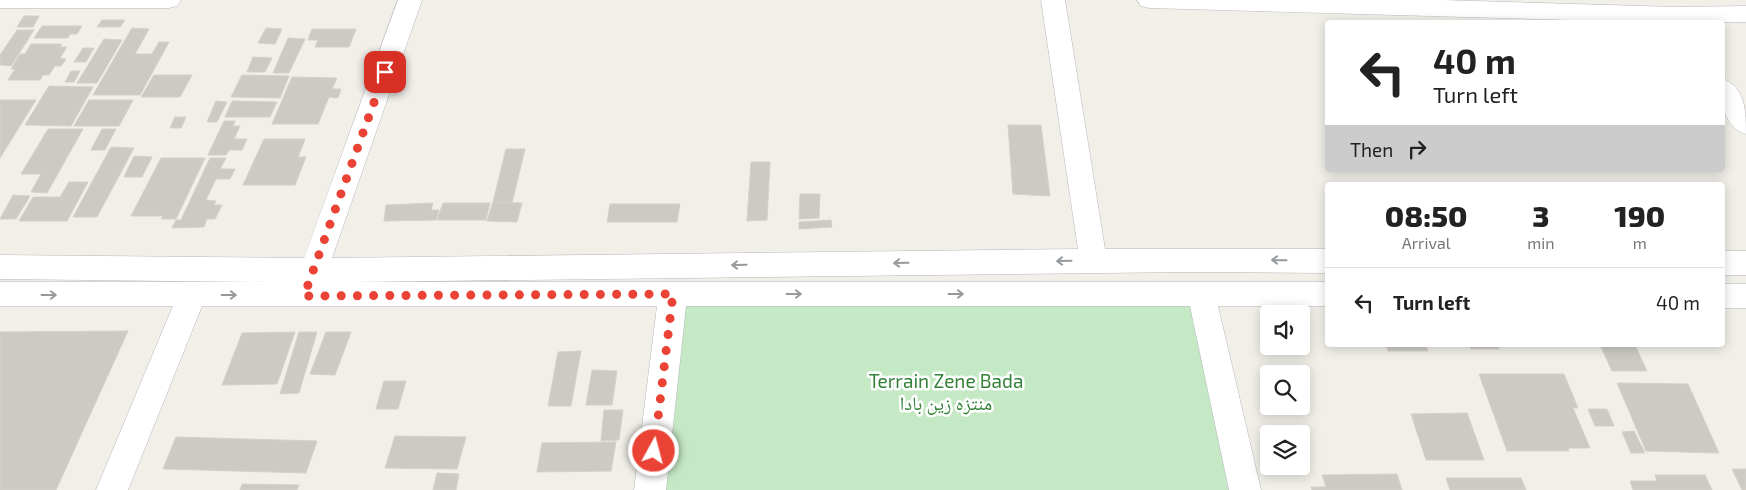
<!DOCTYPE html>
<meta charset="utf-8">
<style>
body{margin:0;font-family:"Exo 2","Noto Naskh Arabic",sans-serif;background:#f6f6f6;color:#222;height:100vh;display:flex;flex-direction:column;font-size:19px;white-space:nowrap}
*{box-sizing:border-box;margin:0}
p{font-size:16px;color:#767676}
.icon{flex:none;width:28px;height:28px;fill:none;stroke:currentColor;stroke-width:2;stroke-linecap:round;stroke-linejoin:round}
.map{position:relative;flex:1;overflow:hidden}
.drawer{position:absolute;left:1325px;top:182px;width:400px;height:165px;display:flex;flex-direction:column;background:#fff;border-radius:5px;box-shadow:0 2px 12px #0003}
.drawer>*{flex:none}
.top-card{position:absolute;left:1325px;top:20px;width:400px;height:152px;border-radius:5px;box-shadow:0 2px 12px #0003;background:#fff;color:#222;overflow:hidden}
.tools{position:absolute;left:1260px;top:305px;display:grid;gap:10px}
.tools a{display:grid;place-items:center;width:50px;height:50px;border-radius:5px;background:#fff;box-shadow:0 2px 12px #0003;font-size:25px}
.pin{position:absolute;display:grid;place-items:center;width:42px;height:42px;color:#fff;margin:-21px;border-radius:10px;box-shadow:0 2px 8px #0006}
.me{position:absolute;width:55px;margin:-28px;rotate:7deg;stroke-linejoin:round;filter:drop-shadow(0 0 4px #0008)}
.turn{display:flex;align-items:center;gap:18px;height:105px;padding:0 25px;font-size:22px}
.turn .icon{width:65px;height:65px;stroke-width:2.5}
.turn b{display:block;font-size:35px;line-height:42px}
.then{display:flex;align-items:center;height:48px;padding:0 25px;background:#0003;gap:10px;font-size:19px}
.eta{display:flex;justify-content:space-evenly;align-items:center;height:85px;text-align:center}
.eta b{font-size:30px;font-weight:800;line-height:35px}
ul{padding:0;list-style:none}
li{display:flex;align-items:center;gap:15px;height:70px;padding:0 25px;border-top:1px solid #e0e0e0}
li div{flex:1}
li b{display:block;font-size:19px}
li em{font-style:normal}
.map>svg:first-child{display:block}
.green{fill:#c5e8c5}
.building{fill:#cccac5;stroke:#d6d1c6}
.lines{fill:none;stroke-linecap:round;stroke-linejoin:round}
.minor-casing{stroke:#b5b8bc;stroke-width:1}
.minor{fill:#fff;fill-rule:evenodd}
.oneway{stroke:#979a9d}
.route{stroke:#ea4335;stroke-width:9;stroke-dasharray:0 16.2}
.labels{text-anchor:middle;stroke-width:5;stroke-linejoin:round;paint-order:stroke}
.park-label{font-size:19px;fill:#348238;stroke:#fff}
</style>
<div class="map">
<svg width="1746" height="490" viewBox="0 0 1746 490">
<rect width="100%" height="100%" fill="#f1efe8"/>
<path class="green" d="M1201,293L1242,490H650L673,294Z"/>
<g class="building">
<path d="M24,16H39L33,27H17Z"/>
<path d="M102,20H125L120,27H97Z"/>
<path d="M42,26H82L77,34H70L68,38H34Z"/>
<path d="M132,28L149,29L135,54H152L159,42H169L140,95H93Z"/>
<path d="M266,28L282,29L275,44L258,43Z"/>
<path d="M312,29H356L349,47H315L318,40H308Z"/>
<path d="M17,30H34L11,66L0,65V55Z"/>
<path d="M288,38L305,39L289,73H273Z"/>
<path d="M104,39L122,40L97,83H77Z"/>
<path d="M31,44H62L60,47H67L60,58L66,59L61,66H55L49,75H43L40,80H8L15,69H11L20,54H25Z"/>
<path d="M83,48H94L86,62H74Z"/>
<path d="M253,57L272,58L265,72H247Z"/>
<path d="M71,71H80L74,82H65Z"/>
<path d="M154,75H192L180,97H141Z"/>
<path d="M242,75L289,76L280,98L231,97Z"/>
<path d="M292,77L337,78L332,89H341L338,98L329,97L318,124H272Z"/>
<path d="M49,86L93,87L71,126L25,125Z"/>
<path d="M0,100H36L0,158Z"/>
<path d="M89,100H133L119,126H74Z"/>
<path d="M216,101L227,102L217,122H207Z"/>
<path d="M232,101L277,102L270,117H225Z"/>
<path d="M175,117H186L181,128H170Z"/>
<path d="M224,121H235L233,126H240L234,139H247L242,150H229L226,155H208Z"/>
<path d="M1008,125H1041L1050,196L1013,194Z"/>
<path d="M48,129H83L47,193L31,192L41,174H21Z"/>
<path d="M102,129H116L105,150H91Z"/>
<path d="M264,139H305L298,157H306L295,185H243Z"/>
<path d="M111,147L134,148L97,217H73Z"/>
<path d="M506,149H525L512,203L493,202Z"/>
<path d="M134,156L152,157L142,177H124Z"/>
<path d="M161,158H205L176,219H161L163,216H131Z"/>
<path d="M210,158H226L220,169H235L230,179H216L206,200L216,201L214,205H222L215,219H207L204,227L172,228L176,220H181Z"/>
<path d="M751,162H770L767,220L747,221Z"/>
<path d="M69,182H88L67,221H19L33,197H60Z"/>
<path d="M800,194H820L819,218L799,219Z"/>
<path d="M13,195L30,196L16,219H0Z"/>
<path d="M493,202L522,203L517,222L487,221Z"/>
<path d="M433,203L431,210H439L436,220L384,221L386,205Z"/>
<path d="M443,203H490L486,220H437Z"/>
<path d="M610,204H680L677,222H607Z"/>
<path d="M831,220L832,227L799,229V222Z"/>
<path d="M128,331L56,490H0V332Z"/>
<path d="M295,332L277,384L222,385L242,333Z"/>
<path d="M299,332H317L299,393L280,394Z"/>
<path d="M326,332H351L335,375L310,374Z"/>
<path d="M1386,345H1426L1428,351H1388Z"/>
<path d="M1470,345H1497L1499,349H1471Z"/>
<path d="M1600,345H1635L1647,371H1612Z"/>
<path d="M581,351L571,406H548L558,352Z"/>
<path d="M592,370L617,371L612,405H586Z"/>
<path d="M1479,374H1564L1578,408H1573L1590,448H1568L1569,451H1507Z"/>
<path d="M384,381H406L398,409H376Z"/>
<path d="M1617,383L1688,384L1719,453L1646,451Z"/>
<path d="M1588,409H1607L1614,426H1595Z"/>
<path d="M604,410H623L619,440L601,441Z"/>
<path d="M1467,413L1484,460H1426L1411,414Z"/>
<path d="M1634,431L1645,453H1631L1622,432Z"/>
<path d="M395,436L466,437L457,469L385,468Z"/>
<path d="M176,437L317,441L306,473L163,469Z"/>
<path d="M616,442L611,471L537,472L542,443Z"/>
<path d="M1732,469H1746V490H1742Z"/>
<path d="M437,473L459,474L456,490H433Z"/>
<path d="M1397,474L1402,490H1312L1311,487H1326L1322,475Z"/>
<path d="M1655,475H1705L1712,490H1633L1630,481H1657Z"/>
<path d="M1446,478H1521L1526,490H1450Z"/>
<path d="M242,484L299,485L297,490H240Z"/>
</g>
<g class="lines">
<defs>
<g id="minor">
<path d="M0,0H181L177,6L169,8H0Z"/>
<path d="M398,0H422L332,258L1078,249L1041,0H1065L1105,249H1328V273L1187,272L353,282H1328V306H1218L1261,490H1229L1190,306H686L666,490H634L657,306H202L128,490H96L173,306H0V282H267L0,279V255L304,258Z"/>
<path d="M1137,0H1442L1675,7L1746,6V22H1643L1149,8L1141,6Z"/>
<path d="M1722,79C1746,86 1746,113 1746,134C1721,126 1722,100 1722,79Z"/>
<rect x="1722" y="251" width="24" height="24"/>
<rect x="1722" y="284" width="24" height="24"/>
</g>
</defs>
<use href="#minor" class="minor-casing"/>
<use href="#minor" class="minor"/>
</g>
<defs><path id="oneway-shaft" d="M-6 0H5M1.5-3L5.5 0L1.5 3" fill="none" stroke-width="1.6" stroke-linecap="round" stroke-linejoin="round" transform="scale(1.25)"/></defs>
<g class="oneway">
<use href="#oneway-shaft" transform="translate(1279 260) rotate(-179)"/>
<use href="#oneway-shaft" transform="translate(1064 261) rotate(179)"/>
<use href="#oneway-shaft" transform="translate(901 263) rotate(179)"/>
<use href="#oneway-shaft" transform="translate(739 265) rotate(179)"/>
<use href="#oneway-shaft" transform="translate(794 294)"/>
<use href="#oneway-shaft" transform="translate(956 294)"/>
<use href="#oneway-shaft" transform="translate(49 295)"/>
<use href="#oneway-shaft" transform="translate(229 295)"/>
</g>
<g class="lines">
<path class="route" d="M385,72L304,296L673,294L654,451"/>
</g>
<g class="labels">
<g class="park-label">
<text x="946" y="388">Terrain Zene Bada<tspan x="946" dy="22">منتزه زين بادا</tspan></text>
</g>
</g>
</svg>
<div class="tools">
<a><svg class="icon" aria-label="sound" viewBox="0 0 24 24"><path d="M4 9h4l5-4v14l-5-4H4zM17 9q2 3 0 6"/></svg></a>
<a><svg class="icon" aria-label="search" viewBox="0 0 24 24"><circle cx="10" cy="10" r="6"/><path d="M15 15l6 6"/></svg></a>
<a><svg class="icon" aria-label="layers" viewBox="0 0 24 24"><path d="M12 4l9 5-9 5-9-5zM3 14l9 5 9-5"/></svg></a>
</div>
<div class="pin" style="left:385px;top:72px;background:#d93025"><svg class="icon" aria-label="arrive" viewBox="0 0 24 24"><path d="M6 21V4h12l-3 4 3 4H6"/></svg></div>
<svg class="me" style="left:654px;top:451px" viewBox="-20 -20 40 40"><circle r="17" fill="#ea4335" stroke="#fff" stroke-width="3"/><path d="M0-11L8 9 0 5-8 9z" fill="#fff"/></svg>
<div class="top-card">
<div class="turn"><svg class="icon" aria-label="left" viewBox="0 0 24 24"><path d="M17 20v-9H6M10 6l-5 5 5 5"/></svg><div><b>40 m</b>Turn left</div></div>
<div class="then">Then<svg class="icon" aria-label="right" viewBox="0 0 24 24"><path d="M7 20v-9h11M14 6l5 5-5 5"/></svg></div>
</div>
<section class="drawer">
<div class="eta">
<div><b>08:50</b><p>Arrival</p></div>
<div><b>3</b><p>min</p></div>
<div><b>190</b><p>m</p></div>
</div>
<ul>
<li><svg class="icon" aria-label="left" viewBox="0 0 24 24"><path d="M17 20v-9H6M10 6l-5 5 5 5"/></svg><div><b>Turn left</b></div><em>40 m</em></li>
</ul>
</section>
</div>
